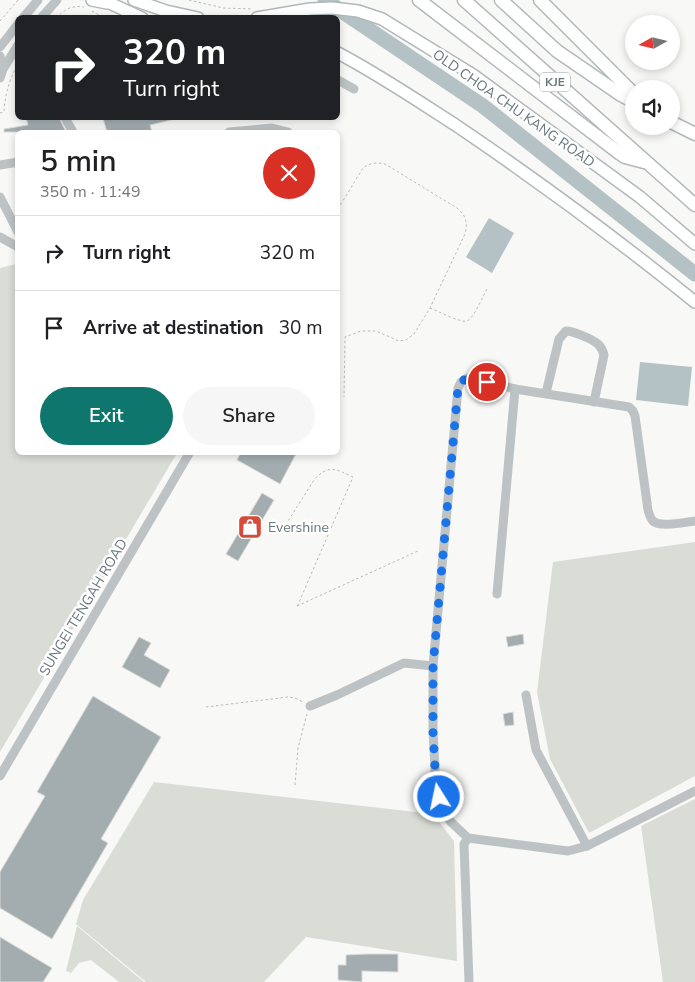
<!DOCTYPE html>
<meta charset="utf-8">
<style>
body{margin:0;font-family:"Nunito Sans",sans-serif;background:#f6f6f6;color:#202124;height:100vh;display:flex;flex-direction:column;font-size:19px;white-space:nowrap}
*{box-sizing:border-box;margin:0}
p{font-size:16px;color:#757577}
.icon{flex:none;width:28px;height:28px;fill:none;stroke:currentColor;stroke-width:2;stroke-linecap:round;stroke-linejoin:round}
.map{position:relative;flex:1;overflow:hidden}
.panel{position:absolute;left:15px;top:130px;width:325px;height:325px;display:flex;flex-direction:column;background:#fff;border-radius:8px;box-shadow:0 2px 8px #0003}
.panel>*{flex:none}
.hud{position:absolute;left:15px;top:15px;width:325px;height:105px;border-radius:8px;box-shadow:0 2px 8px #0003;background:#202124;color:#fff;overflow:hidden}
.needle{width:32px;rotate:262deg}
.controls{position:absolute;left:625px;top:15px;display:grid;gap:10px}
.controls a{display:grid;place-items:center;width:55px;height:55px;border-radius:50%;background:#fff;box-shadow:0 2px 8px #0003;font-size:25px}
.pin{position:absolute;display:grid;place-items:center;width:42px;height:42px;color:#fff;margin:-21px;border:2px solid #fff;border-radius:50%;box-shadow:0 1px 5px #0007}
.me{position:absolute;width:55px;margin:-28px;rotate:350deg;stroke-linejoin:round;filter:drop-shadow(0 0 4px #0008)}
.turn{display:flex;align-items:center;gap:18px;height:105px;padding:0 25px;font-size:22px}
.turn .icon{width:65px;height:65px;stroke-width:2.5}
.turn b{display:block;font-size:35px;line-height:42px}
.round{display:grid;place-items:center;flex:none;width:52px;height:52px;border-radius:26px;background:#f6f6f6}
.head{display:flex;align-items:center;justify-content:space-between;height:85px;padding:0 25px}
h1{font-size:30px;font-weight:600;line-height:38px}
.button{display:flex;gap:10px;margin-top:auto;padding:10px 25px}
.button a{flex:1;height:58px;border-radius:30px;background:#0f766e;color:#fff;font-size:20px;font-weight:600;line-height:58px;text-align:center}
.button a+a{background:#f6f6f6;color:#202124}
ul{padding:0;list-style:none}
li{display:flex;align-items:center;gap:15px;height:75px;padding:0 25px;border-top:1px solid #e0e0e0}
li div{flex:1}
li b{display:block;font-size:19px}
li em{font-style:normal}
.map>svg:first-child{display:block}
.green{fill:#d9ddd6}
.water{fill:#b5c2c5}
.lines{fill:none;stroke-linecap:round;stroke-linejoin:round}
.river{stroke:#b5c2c5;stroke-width:15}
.building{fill:#a3adb0;stroke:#dadad8}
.major-casing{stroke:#b1b7ba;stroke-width:14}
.highway-casing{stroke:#b3b8ba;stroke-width:15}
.path{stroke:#b8bcbe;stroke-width:1;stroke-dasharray:2.5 2.5;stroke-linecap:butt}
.minor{stroke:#bdc3c5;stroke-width:9}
.major{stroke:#fff;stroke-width:11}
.highway{stroke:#fff;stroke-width:12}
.route{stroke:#1a73e8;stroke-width:9;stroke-dasharray:0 16.2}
.labels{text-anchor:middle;stroke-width:5;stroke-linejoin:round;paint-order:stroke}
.shield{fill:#fff;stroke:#94a0a5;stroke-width:1}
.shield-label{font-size:12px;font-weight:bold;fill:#66777e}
.street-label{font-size:14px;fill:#66777e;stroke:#fff}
.poi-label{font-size:14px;fill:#66777e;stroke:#fff;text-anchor:start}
</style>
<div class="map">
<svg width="695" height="982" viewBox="0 0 695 982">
<rect width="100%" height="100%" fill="#f8f8f6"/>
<g class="green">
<path d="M16,264L18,452L177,453L0,752V268Z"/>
<path d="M695,542V776L589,833L550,759L537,692L553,562Z"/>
<path d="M154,782L433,814L454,841L457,961L306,937L264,982H146L76,924L83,900Z"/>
<path d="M695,799V982H663L641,826Z"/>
<path d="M77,926L144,982H119L91,960L79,963L71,973L66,971Z"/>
</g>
<g class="water">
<path d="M489,218L514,233L492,273L466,257Z"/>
<path d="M640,362L692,367L688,406L636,400Z"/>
</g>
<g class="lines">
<path class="river" d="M325,0L483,106L695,274"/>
</g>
<g class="building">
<path d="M26,118H59L66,132H4V129L28,125Z"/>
<path d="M103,118H170L171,120L150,125L152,132H107Z"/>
<path d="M241,452H297L280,484L237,460Z"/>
<path d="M262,493L274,500L238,561L226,554Z"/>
<path d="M523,634L524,644L508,647L506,637Z"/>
<path d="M139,637L151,643L144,655L170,670L160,688L122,667Z"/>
<path d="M93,696L161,737L101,839L108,843L52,939L0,908V872L45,796L37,792Z"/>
<path d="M513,712L514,725L505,726L503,714Z"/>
<path d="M0,937L52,968L43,982H0Z"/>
<path d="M367,954H398V972L362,971V982L338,980V965H346V955Z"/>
</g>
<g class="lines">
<defs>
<g id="major">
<path d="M92,0L107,3"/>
<path d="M103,0L142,18"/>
<path d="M134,0L166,11L198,18"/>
<path d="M257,18L310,9L332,8L358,11L382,19L473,75L640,197L695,244"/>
<path d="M338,53C378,74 415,99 454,124C537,180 617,239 695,302"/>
</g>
<g id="highway">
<path d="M419,0L619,153L625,157L644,162"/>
<path d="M464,0L695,205"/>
<path d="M501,0L557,51L621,95L634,102"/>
<path d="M540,0L634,94"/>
<path d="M671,122L695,134"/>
</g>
</defs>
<use href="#major" class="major-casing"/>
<use href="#highway" class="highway-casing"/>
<g class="path">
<path d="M189,0L223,8L253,9"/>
<path d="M92,11L104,18"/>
<path d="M56,18C65,9 72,5 84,7"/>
<path d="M0,21L18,0"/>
<path d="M0,113L4,112C5,95 9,80 18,64"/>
<path d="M338,209L363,168C369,163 377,162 385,164L457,208C466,215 468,223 465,234L430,308L414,334L406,340L399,341L376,331H361L345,337L344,397"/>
<path d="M430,308C438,311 460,323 467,321C474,318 484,294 488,287"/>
<path d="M283,529L314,480C328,464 336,469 353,477L297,607"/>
<path d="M297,606L418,551"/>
<path d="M206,707L288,697L295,698L303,702"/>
<path d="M295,785L298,748L307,714"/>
</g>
<g class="minor">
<path d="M23,18L38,0"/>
<path d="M41,18L57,0"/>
<path d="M0,47L18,24"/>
<path d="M0,56L3,69"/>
<path d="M0,78L3,69L18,45"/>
<path d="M338,80L354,89"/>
<path d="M65,118L73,132"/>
<path d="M229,132L272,128L288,132"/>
<path d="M0,165L18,162"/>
<path d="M0,197L18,232"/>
<path d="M0,237L18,247"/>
<path d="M546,393L559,339L566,331C573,331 592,339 598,344C601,347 603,351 604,355L594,402"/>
<path d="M695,521C685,522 660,528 653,521C650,518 649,514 648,510L635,416L633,411L629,407L515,389L473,378H468L461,382L458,388L433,666V732L436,786L442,808L451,822L468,838L568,851L587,846L695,791"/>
<path d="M497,594L515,389"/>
<path d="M526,695L536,750L587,846"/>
<path d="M310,706L337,695L404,663L433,666"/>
<path d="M0,776L190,452"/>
<path d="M468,838L464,844L469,982"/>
</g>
<use href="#major" class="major"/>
<use href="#highway" class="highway"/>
</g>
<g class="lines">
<path class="route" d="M439,797L436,786L433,732V666L458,388L460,382L468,378L487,382"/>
</g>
<defs>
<symbol id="shop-square" viewBox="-11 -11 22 22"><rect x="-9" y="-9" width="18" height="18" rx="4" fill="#d54b39" stroke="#fff"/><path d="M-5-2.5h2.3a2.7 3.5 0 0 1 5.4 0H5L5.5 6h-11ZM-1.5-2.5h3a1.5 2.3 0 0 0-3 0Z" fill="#fff"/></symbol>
</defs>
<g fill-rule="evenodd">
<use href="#shop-square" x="236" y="513" width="28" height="28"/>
</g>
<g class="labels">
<rect class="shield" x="540" y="72.5" width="30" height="19" rx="4"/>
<g class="shield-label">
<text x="555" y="86">KJE</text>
</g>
<g class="street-label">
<text transform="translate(514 108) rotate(35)" y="5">OLD CHOA CHU KANG ROAD</text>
<text transform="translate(83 607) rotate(-59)" y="5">SUNGEI TENGAH ROAD</text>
</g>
<g class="poi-label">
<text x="268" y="532">Evershine</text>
</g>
</g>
</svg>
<div class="controls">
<a><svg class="needle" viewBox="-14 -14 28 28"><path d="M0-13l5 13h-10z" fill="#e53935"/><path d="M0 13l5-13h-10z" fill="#757577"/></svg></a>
<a><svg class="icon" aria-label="sound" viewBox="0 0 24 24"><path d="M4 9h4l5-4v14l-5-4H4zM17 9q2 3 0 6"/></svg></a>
</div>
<div class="pin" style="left:487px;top:382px;background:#d93025"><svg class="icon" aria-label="arrive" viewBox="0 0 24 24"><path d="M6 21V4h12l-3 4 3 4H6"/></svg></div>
<svg class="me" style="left:439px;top:797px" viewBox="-20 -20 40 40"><circle r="17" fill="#1a73e8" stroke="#fff" stroke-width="3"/><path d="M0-11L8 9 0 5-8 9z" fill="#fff"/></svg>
<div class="hud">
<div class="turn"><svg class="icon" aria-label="right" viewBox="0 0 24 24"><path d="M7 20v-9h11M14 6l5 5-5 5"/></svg><div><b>320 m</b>Turn right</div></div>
</div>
<section class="panel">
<div class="head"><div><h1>5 min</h1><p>350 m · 11:49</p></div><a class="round" style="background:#d93025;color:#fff"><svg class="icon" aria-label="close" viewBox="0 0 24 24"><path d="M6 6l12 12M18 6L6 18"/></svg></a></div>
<ul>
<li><svg class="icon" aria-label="right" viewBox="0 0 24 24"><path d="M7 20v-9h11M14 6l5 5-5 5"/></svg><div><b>Turn right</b></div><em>320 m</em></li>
<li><svg class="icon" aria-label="arrive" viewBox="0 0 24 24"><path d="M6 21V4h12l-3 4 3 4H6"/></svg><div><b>Arrive at destination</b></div><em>30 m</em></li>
</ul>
<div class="button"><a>Exit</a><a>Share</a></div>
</section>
</div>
